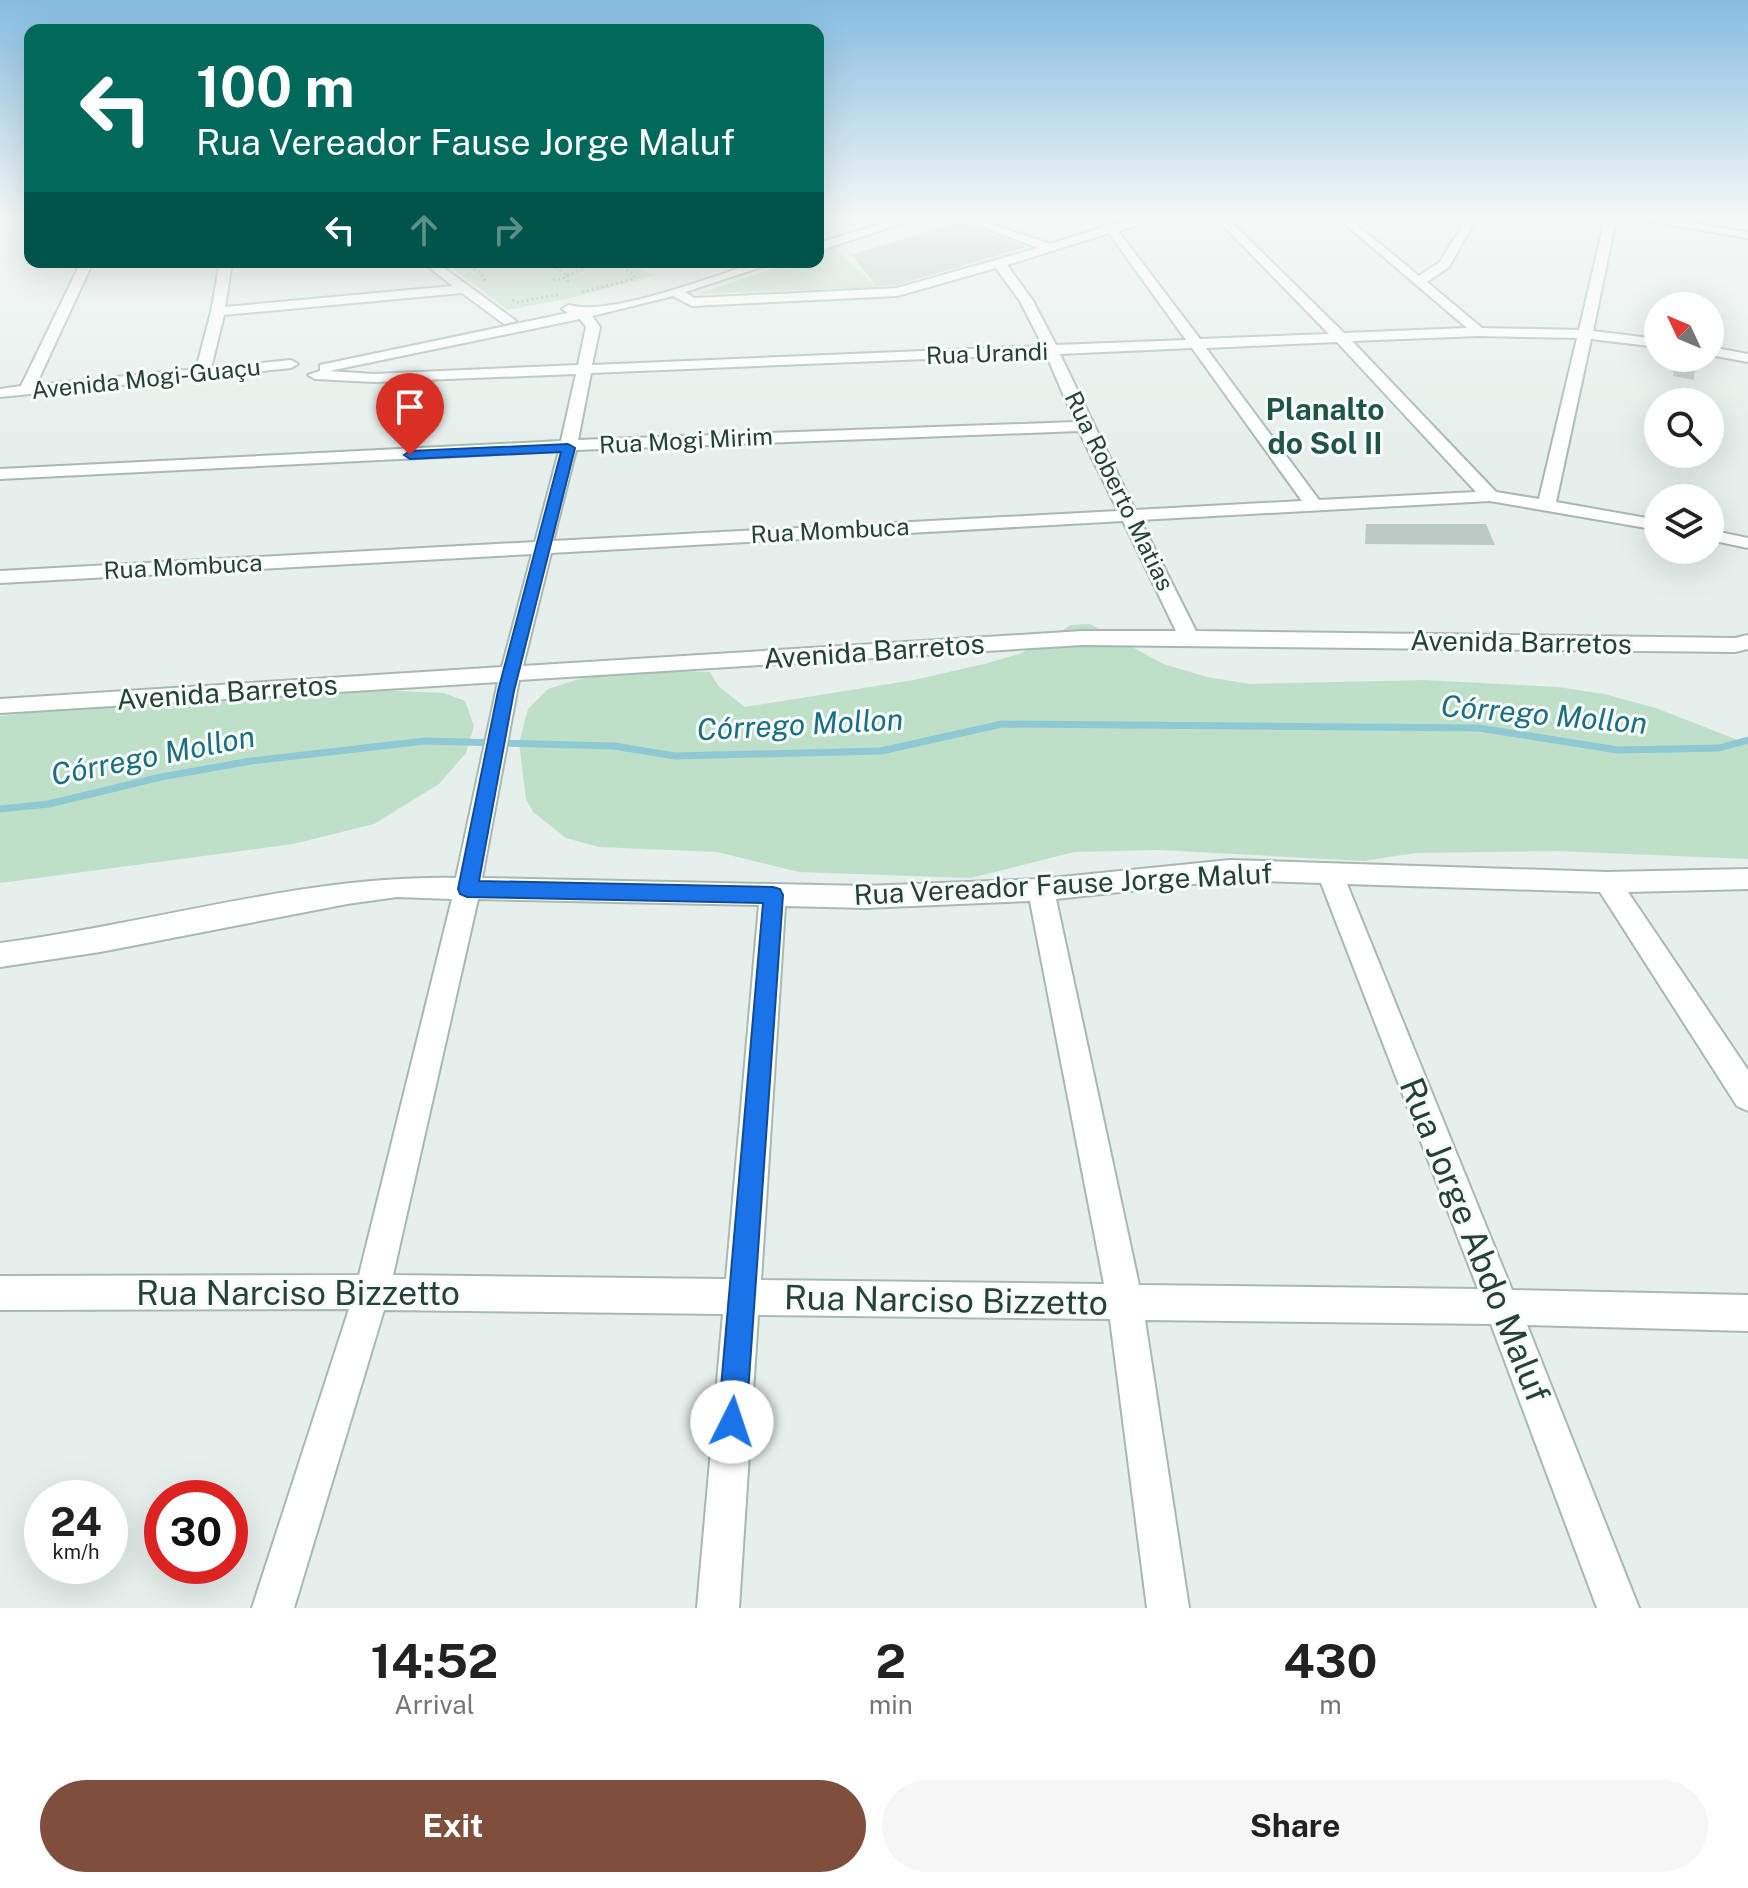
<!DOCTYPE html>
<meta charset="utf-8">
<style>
body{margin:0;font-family:"Public Sans",sans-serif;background:#f6f6f6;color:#222;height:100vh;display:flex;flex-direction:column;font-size:30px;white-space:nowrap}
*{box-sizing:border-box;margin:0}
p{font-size:26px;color:#767676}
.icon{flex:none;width:44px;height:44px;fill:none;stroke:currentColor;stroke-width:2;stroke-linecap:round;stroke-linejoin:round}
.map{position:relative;height:1608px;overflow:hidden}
.panel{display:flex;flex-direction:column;background:#fff;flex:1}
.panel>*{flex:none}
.guide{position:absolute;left:24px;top:24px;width:800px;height:244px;border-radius:16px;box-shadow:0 8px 32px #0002;background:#00695c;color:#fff;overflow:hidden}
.needle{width:52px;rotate:314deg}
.buttons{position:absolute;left:1644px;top:292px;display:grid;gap:16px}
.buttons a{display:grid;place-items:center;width:80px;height:80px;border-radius:50%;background:#fff;box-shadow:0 8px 32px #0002;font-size:40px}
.speed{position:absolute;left:24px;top:1480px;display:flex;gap:16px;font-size:40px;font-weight:700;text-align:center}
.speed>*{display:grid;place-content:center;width:104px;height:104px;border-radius:50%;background:#fff;box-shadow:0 8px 32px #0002;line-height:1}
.speed small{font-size:20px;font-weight:400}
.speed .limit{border:12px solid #d22;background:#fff;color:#111}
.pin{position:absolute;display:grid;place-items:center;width:68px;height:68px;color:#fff;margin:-82px -34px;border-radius:50% 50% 50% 0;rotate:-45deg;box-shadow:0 0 8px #0007}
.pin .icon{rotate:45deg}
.me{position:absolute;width:88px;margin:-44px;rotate:4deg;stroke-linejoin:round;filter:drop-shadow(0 0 6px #0008)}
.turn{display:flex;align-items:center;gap:28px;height:168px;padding:0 40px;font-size:36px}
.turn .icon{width:104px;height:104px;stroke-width:2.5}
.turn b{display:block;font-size:56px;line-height:68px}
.lanes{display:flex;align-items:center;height:76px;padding:0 40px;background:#0003;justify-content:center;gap:40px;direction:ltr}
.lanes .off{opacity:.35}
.eta{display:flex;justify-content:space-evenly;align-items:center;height:136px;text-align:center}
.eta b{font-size:48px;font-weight:700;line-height:56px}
.button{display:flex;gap:16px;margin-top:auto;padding:16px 40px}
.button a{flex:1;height:92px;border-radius:48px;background:#804e3d;color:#fff;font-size:32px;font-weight:700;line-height:92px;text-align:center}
.button a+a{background:#f6f6f6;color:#222}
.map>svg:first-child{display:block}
.green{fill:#bfe0c8}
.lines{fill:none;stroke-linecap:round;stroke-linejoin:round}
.stream{stroke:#8ec9d4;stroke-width:7}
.building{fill:#bbcac4}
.minor-casing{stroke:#a8b8b2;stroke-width:4}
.path{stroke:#86b3a5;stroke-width:3;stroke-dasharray:2 3;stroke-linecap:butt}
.minor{fill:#fff;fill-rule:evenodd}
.route{fill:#1a73e8;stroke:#114b97;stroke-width:2}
.labels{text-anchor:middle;stroke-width:6;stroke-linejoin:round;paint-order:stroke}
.far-street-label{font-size:24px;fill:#24423a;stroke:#f7fbf9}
.street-label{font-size:28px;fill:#24423a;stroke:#f7fbf9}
.far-district-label{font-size:30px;font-weight:bold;fill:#1f5548;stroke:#f7fbf9}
.water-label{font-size:30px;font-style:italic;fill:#1c6f80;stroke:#f7fbf9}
.near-street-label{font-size:34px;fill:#24423a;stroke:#f7fbf9}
</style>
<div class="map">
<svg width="1748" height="1608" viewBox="0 0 1748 1608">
<rect width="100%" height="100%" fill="#e6efeb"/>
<g class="green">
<path d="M834,248L878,287L699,294L792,262H818V253Z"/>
<path d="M445,262H637V268L655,275L575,297L508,310Z"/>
<path d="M1090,624L1163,664L1207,677L1250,684L1424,680L1558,687L1604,694L1656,708L1748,744V859L1558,851L1415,853L1364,861L1160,850L1074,852L971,878L799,872L717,852L599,847L566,838L533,812L526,799L519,743L528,709L548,689L582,678L672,671L710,672L719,687L745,707L914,680L984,664L1019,654L1051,639L1070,625Z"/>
<path d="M346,689L444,693L465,701L474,726L466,753L439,784L374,824L293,844L0,883V716L152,698L212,702Z"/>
</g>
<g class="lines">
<path class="stream" d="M0,809L49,804L161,777L251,761L425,741L614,746L675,756L881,751L1002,724L1479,728L1618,750L1719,748L1748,740"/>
</g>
<g class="building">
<path d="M960,222L1026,247L897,285L877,286L851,255Z"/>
<path d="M1674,358H1696L1694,380L1673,376Z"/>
<path d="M1366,524H1486L1495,545L1365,544Z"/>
</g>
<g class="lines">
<defs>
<g id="minor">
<path d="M898,219H915L818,251V243Z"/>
<path d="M961,219H976L1050,244L1104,227L1099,219H1109L1114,225L1141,219H1160L1118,231L1200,339L1329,334L1217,219H1228L1344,333L1467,328L1339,219H1350L1419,276L1440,262L1466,219H1476L1449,267L1427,282L1482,328L1579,330L1605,219H1616L1593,331L1658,339V347L1591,339L1556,502L1658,520V530L1490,501L1140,520L1196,631L1735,638L1748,635V649L1735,652L1082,645L519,680L482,878L865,886L1041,879L1230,860L1607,872L1748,869V889L1628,892L1748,1070V1111L1737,1106L1600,892L1347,884L1512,1290L1748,1295V1331L1527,1325L1639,1608H1597L1491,1324L1145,1320L1189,1608H1147L1110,1319L758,1315L739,1608H697L723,1314L384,1310L294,1608H252L349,1309L0,1310V1276L359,1275L452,899L397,897L347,904L100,952L0,967V943C152,924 303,875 456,878L498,682L0,713V699L502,667L532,554L0,583V571L535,542L559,451L0,479V469L561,441L576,374L374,382L315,379L308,375L320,371V365L568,313L562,309L569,305C610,317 713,276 758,262H777L685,292L694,298L897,288L1038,248ZM1109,233L1186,340L1056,345L1033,301L1007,265ZM996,268L1020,301L1043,346L592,365L600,327L592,316L673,296L692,306L897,296ZM580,319L586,327L578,365L374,374L329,371ZM1479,336L1577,338L1539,499L1496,492L1352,341ZM1337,342L1476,492L1319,500L1206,348ZM1192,348L1302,501L1135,510L1060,354ZM1046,354L1075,422L578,440L591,373ZM1079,431L1118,511L553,541L576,450ZM1123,521L1176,631H1082L523,666L551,553ZM1230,880L1321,883L1478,1289L1139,1285L1056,899ZM478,899L759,905L726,1279L393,1275ZM1030,901L1104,1284L761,1280L785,906L865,908Z"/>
<path d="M1638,219H1664L1748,232V238Z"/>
<path d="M81,262H93L36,385L196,369L211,312L220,262H232L225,307L453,286L422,262H436L516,321L504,324L462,293L224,315L211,368L291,360L298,364L291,368L0,397V389L21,386Z"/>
<path d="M1710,347L1748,354V362L1710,355Z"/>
<path d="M1710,530L1748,538V548L1710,540Z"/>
</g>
</defs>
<use href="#minor" class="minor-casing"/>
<g class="path">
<path d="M547,262L567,275"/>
<path d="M469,267L481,273L485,281"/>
<path d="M567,275L568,281L564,278Z"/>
<path d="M567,275L593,266"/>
<path d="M553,280L564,278"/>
<path d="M582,292L634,279V275L624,267L604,262"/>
<path d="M512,300L518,302L561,294"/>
</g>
<use href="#minor" class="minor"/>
</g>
<linearGradient id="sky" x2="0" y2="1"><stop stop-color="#84bce0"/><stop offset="0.49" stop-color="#f4f8f6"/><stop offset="1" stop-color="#f4f8f6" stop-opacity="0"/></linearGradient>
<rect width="1748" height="444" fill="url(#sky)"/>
<path class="route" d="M568,444L575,448L514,691L479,881L773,887L780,889L783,895L746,1422L742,1432L732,1436L722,1432L718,1422L763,903L467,897L460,894L458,889L498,691L561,452L410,459L404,455L410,451Z"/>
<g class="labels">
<g class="far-street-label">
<text transform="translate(987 354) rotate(-2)" y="8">Rua Urandi</text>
<text transform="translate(146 379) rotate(-6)" y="8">Avenida Mogi-Guaçu</text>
<text transform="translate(686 441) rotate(-3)" y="8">Rua Mogi Mirim</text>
<text transform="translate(1119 491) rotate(64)" y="8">Rua Roberto Matias</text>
<text transform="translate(830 531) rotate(-3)" y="8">Rua Mombuca</text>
<text transform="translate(183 567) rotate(-3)" y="8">Rua Mombuca</text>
</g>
<g class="street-label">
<text transform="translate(1521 642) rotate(1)" y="10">Avenida Barretos</text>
<text transform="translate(874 651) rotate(-4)" y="10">Avenida Barretos</text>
<text transform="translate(227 692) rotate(-4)" y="10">Avenida Barretos</text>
<text transform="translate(1063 884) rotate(-3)" y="10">Rua Vereador Fause Jorge Maluf</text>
</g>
<g class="far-district-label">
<text x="1325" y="420">Planalto<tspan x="1325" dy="34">do Sol II</tspan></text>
</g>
<g class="water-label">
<text transform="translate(1544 715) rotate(5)" y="10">Córrego Mollon</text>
<text transform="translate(800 725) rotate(-3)" y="10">Córrego Mollon</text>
<text transform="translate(153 756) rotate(-11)" y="10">Córrego Mollon</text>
</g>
<g class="near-street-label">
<text transform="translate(1475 1240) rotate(68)" y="12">Rua Jorge Abdo Maluf</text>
<text x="298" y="1305">Rua Narciso Bizzetto</text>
<text transform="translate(946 1300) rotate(1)" y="12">Rua Narciso Bizzetto</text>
</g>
</g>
</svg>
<div class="buttons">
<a><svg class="needle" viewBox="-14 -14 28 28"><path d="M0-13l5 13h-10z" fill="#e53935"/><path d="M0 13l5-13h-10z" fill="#767676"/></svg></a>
<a><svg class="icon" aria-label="search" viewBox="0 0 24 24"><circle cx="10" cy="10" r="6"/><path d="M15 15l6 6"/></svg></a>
<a><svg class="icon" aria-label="layers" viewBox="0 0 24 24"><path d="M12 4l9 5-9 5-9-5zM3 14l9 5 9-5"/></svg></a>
</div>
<div class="speed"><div>24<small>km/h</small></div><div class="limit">30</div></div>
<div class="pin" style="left:410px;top:455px;background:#d93025"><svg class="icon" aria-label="arrive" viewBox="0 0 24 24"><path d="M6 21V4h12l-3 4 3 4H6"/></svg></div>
<svg class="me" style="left:732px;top:1422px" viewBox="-20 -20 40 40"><circle r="19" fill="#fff"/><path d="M0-13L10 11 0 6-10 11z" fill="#1a73e8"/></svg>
<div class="guide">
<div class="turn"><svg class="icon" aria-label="left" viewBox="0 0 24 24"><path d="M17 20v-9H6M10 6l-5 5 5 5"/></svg><div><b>100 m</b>Rua Vereador Fause Jorge Maluf</div></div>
<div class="lanes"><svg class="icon" aria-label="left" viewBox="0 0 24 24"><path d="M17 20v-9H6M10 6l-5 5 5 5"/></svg><svg class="icon off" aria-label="ahead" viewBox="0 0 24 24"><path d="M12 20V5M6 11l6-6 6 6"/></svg><svg class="icon off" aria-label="right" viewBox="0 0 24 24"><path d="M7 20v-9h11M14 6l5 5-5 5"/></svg></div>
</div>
</div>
<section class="panel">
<div class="eta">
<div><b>14:52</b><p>Arrival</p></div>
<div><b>2</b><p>min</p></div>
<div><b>430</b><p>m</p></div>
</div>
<div class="button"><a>Exit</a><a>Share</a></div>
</section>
